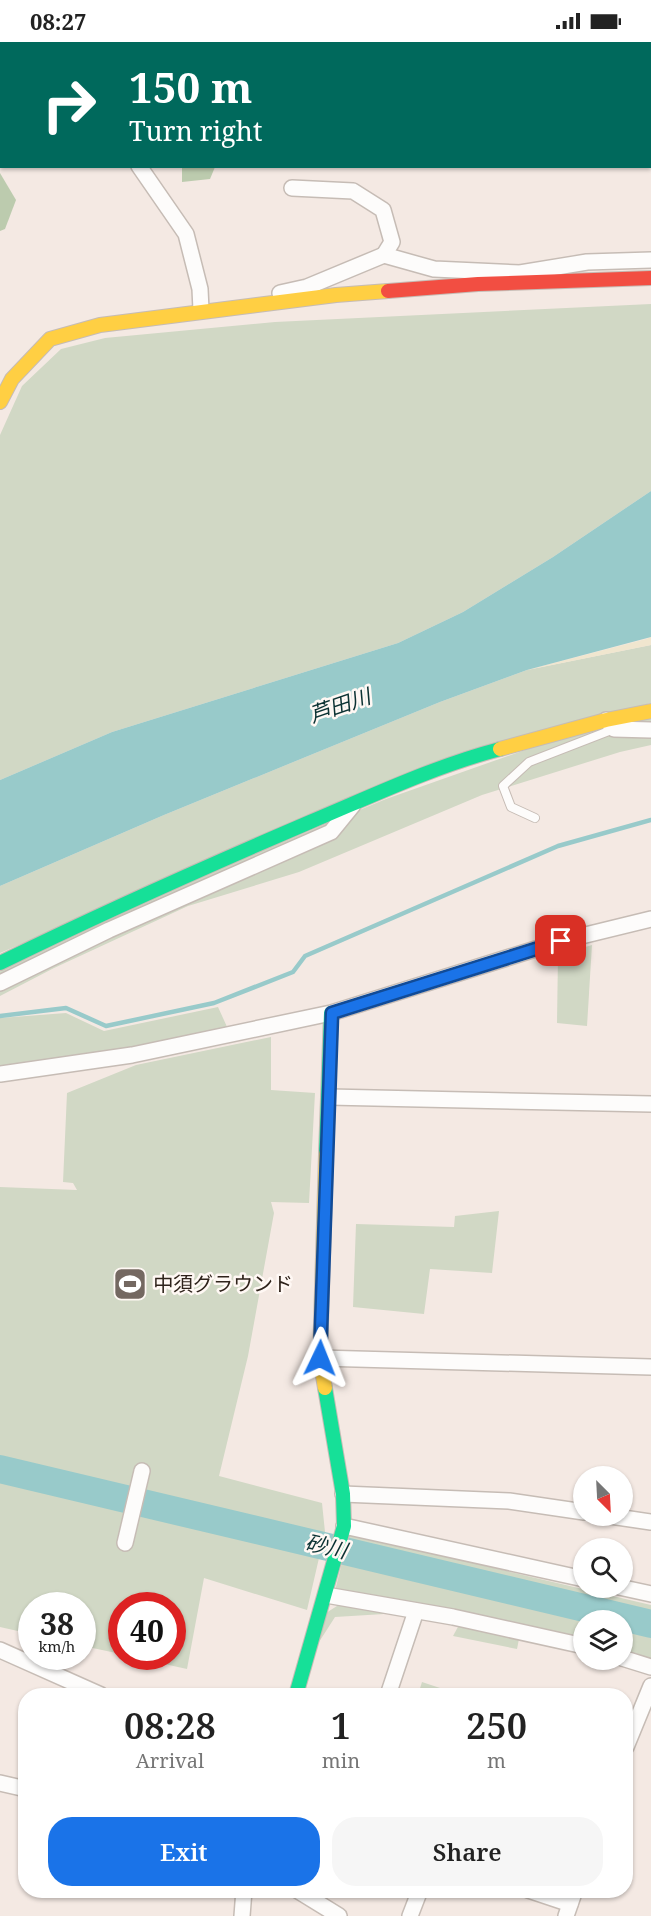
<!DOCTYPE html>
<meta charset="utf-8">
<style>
body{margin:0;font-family:"Noto Serif","Noto Sans JP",serif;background:#f6f6f6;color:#222;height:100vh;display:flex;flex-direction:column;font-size:22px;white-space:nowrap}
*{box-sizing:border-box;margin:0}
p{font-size:20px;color:#767676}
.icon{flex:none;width:33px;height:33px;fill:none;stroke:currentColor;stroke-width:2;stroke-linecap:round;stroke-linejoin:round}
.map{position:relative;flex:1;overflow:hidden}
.details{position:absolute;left:18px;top:1646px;width:615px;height:210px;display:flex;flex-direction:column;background:#fff;border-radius:24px;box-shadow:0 2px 4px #0004}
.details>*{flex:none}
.guide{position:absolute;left:0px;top:0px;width:651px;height:126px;box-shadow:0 2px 4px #0004;background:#00695c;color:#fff;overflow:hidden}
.needle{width:39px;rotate:156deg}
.controls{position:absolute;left:573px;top:1424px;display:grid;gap:12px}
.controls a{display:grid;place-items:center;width:60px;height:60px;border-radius:50%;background:#fff;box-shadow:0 2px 4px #0004;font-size:30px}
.speed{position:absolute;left:18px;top:1550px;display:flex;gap:12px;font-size:30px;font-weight:700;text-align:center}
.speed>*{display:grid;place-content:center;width:78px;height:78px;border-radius:50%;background:#fff;box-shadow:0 2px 4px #0004;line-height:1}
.speed small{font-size:15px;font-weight:400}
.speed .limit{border:9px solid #d22;background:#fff;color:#111}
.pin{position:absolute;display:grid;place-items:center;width:51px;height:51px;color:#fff;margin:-26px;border-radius:12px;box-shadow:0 3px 9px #0006}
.me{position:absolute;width:66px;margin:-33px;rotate:2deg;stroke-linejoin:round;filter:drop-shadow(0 0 4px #0008)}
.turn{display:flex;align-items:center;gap:21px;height:126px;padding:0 30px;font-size:27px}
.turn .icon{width:78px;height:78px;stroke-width:2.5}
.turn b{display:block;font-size:42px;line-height:51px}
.eta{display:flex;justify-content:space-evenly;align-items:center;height:102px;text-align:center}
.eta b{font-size:36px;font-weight:600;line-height:42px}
.button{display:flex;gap:12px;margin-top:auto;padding:12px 30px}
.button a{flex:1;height:69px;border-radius:24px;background:#1a73e8;color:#fff;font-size:24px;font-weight:600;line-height:69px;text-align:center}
.button a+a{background:#f6f6f6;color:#222}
.status{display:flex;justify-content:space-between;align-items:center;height:42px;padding:0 30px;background:#fff;direction:ltr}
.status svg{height:16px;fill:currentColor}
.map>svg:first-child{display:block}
.green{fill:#d1d8c5}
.forest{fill:#bccbae}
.sand{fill:#f0e6cf}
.water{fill:#98caca}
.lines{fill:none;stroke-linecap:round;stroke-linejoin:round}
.stream{stroke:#98caca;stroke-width:4.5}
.river{stroke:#98caca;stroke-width:28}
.lane-casing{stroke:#c6bcb5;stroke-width:10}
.street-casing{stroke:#c6bcb5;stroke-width:18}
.fast-casing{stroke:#c6bcb5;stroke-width:16}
.slow-casing{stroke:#c6bcb5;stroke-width:16}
.jam-casing{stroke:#c6bcb5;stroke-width:16}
.lane{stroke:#fdfcfb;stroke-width:8}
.street{stroke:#fdfcfb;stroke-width:15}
.fast{stroke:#16e098;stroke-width:14}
.slow{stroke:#ffcf43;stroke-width:14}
.jam{stroke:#f24e42;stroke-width:14}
.route-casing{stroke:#114b97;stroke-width:15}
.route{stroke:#1a73e8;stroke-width:10}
.labels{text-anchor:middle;stroke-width:5;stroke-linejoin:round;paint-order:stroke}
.poi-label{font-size:20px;fill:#2f231b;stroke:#fff8f4;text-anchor:start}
.water-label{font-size:21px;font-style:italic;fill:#0b3233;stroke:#fff8f4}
</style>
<div class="status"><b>08:27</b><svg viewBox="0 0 49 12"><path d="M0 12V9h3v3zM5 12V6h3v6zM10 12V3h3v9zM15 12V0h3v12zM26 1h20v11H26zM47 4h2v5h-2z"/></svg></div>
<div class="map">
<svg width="651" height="1874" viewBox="0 0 651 1874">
<rect width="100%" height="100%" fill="#f4e9e3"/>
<g class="green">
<path d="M651,262V449L553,515L463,570L398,601L112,690L0,738V393L22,344L61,307L105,296L275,280Z"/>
<path d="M651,603V661L481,706L0,911V844L164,773L440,660L527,628Z"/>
<path d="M651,676V703L620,710L482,753L299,830L188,864L54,926L0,954V928L155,853L386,757L573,691Z"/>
<path d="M592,903L587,984L557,981L558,913Z"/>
<path d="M218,965L228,987L117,1011L24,1020L0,1028V976L66,971L104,989Z"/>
<path d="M271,995V1048L315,1051L309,1161L271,1160L274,1171L248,1314L219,1434L322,1461L325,1490L307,1568L204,1536L187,1627L128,1614H172V1563H122L121,1612L83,1604L82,1563H32L31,1592L0,1585V1145L77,1148L73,1141L63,1140L67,1051L136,1023Z"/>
<path d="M499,1169L492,1231L430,1227L424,1272L353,1265L356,1182L454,1185L455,1174Z"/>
<path d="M349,1492L651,1563V1620L623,1610L622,1578H584L583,1598L335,1549Z"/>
<path d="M354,1563L386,1569L384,1572L335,1575L319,1600L326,1571L337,1564Z"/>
<path d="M459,1583L519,1597L517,1607L453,1594Z"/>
<path d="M422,1640L461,1653H418Z"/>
</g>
<g class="forest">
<path d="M182,125V124L215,125L210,137L182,140Z"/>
<path d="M0,131L16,158L5,187L0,189Z"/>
</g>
<path class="sand" d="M651,595V603L527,628L646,597Z"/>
<path class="water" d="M651,449V595L527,628L440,660L164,773L0,844V738L112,690L398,601L463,570L553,515Z"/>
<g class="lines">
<path class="stream" d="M0,974L66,966L106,984L214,961L293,930L305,914L558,804L651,778"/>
<path class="river" d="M0,1427L651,1582"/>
<defs>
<path id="lane" d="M535,776L511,765L503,744L529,720L614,687"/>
<g id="street">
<path d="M0,1L2,4"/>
<path d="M139,124L186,192L200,247L201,268"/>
<path d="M292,146L353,149L383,168L392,200L384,213"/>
<path d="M280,251L307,245L384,213L434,227L520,231L587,220L651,218"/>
<path d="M606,678L614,687L651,688"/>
<path d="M0,941L109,888L331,790L353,763"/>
<path d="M0,1032L132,1013L331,971L561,899L651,877"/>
<path d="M329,1055L651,1062"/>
<path d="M320,1316L651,1325"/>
<path d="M343,1452L509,1459L584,1470"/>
<path d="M603,1473L651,1480"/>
<path d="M344,1484L584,1537"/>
<path d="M125,1501L142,1429"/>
<path d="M619,1545L651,1552"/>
<path d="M326,1553L453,1575L584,1604"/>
<path d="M0,1608L101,1653"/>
<path d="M622,1616L651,1625"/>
<path d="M388,1653L416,1569"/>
<path d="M626,1705L651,1644"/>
<path d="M0,1741L26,1747"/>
<path d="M297,1848L339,1874"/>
<path d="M528,1848L570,1862"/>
<path d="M242,1874L244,1848"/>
<path d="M410,1874L420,1848"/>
<path d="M566,1874L575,1848"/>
</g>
<g id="fast">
<path d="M0,921C102,871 205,825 310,780C372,754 435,724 500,707"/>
<path d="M326,1112L331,971"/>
<path d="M296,1653L344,1484L343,1452L325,1346"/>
</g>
<g id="slow">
<path d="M0,360L12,337L50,297L100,283L336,253L388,249"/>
<path d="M500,707L606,678L651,669"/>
<path d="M325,1346L320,1316L326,1112"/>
</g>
<path id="jam" d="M388,249L478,242L651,236"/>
</defs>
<use href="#lane" class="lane-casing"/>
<use href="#street" class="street-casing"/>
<use href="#fast" class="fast-casing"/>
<use href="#slow" class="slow-casing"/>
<use href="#jam" class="jam-casing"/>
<use href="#lane" class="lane"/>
<use href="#street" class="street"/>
<use href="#fast" class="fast"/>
<use href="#slow" class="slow"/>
<use href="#jam" class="jam"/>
</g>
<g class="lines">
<defs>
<path id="route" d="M320,1316L332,971L561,899"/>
</defs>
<use href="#route" class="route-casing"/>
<use href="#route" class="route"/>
</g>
<defs>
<symbol id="stadium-square" viewBox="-11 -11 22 22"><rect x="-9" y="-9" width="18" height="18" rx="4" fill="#746861" stroke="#fff8f4"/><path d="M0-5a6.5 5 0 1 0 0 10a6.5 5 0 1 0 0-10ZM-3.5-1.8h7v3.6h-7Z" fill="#fff"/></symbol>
</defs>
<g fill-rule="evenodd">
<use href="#stadium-square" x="111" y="1223" width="38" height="38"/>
</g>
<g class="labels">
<g class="poi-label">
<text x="153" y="1249">中須グラウンド</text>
</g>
<g class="water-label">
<text transform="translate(340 664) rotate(-19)" y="7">芦田川</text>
<text transform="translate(326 1505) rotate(13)" y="7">砂川</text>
</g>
</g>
</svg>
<div class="controls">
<a><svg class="needle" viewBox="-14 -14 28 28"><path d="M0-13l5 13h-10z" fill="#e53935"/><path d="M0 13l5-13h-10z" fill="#767676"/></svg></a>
<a><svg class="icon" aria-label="search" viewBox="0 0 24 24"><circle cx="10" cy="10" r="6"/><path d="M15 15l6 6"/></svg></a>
<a><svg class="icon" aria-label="layers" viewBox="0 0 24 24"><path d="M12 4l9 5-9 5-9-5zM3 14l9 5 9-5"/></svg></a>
</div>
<div class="speed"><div>38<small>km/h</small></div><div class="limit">40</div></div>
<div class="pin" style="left:561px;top:899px;background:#d93025"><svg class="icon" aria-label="arrive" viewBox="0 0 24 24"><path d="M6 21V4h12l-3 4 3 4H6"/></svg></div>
<svg class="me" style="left:320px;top:1316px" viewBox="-20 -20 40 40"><path d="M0-17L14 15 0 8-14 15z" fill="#1a73e8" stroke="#fff" stroke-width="4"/></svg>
<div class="guide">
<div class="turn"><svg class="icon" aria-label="right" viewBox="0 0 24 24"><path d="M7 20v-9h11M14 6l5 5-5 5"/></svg><div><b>150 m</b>Turn right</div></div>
</div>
<section class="details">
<div class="eta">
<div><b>08:28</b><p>Arrival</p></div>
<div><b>1</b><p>min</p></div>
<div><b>250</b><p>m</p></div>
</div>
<div class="button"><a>Exit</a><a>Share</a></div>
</section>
</div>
